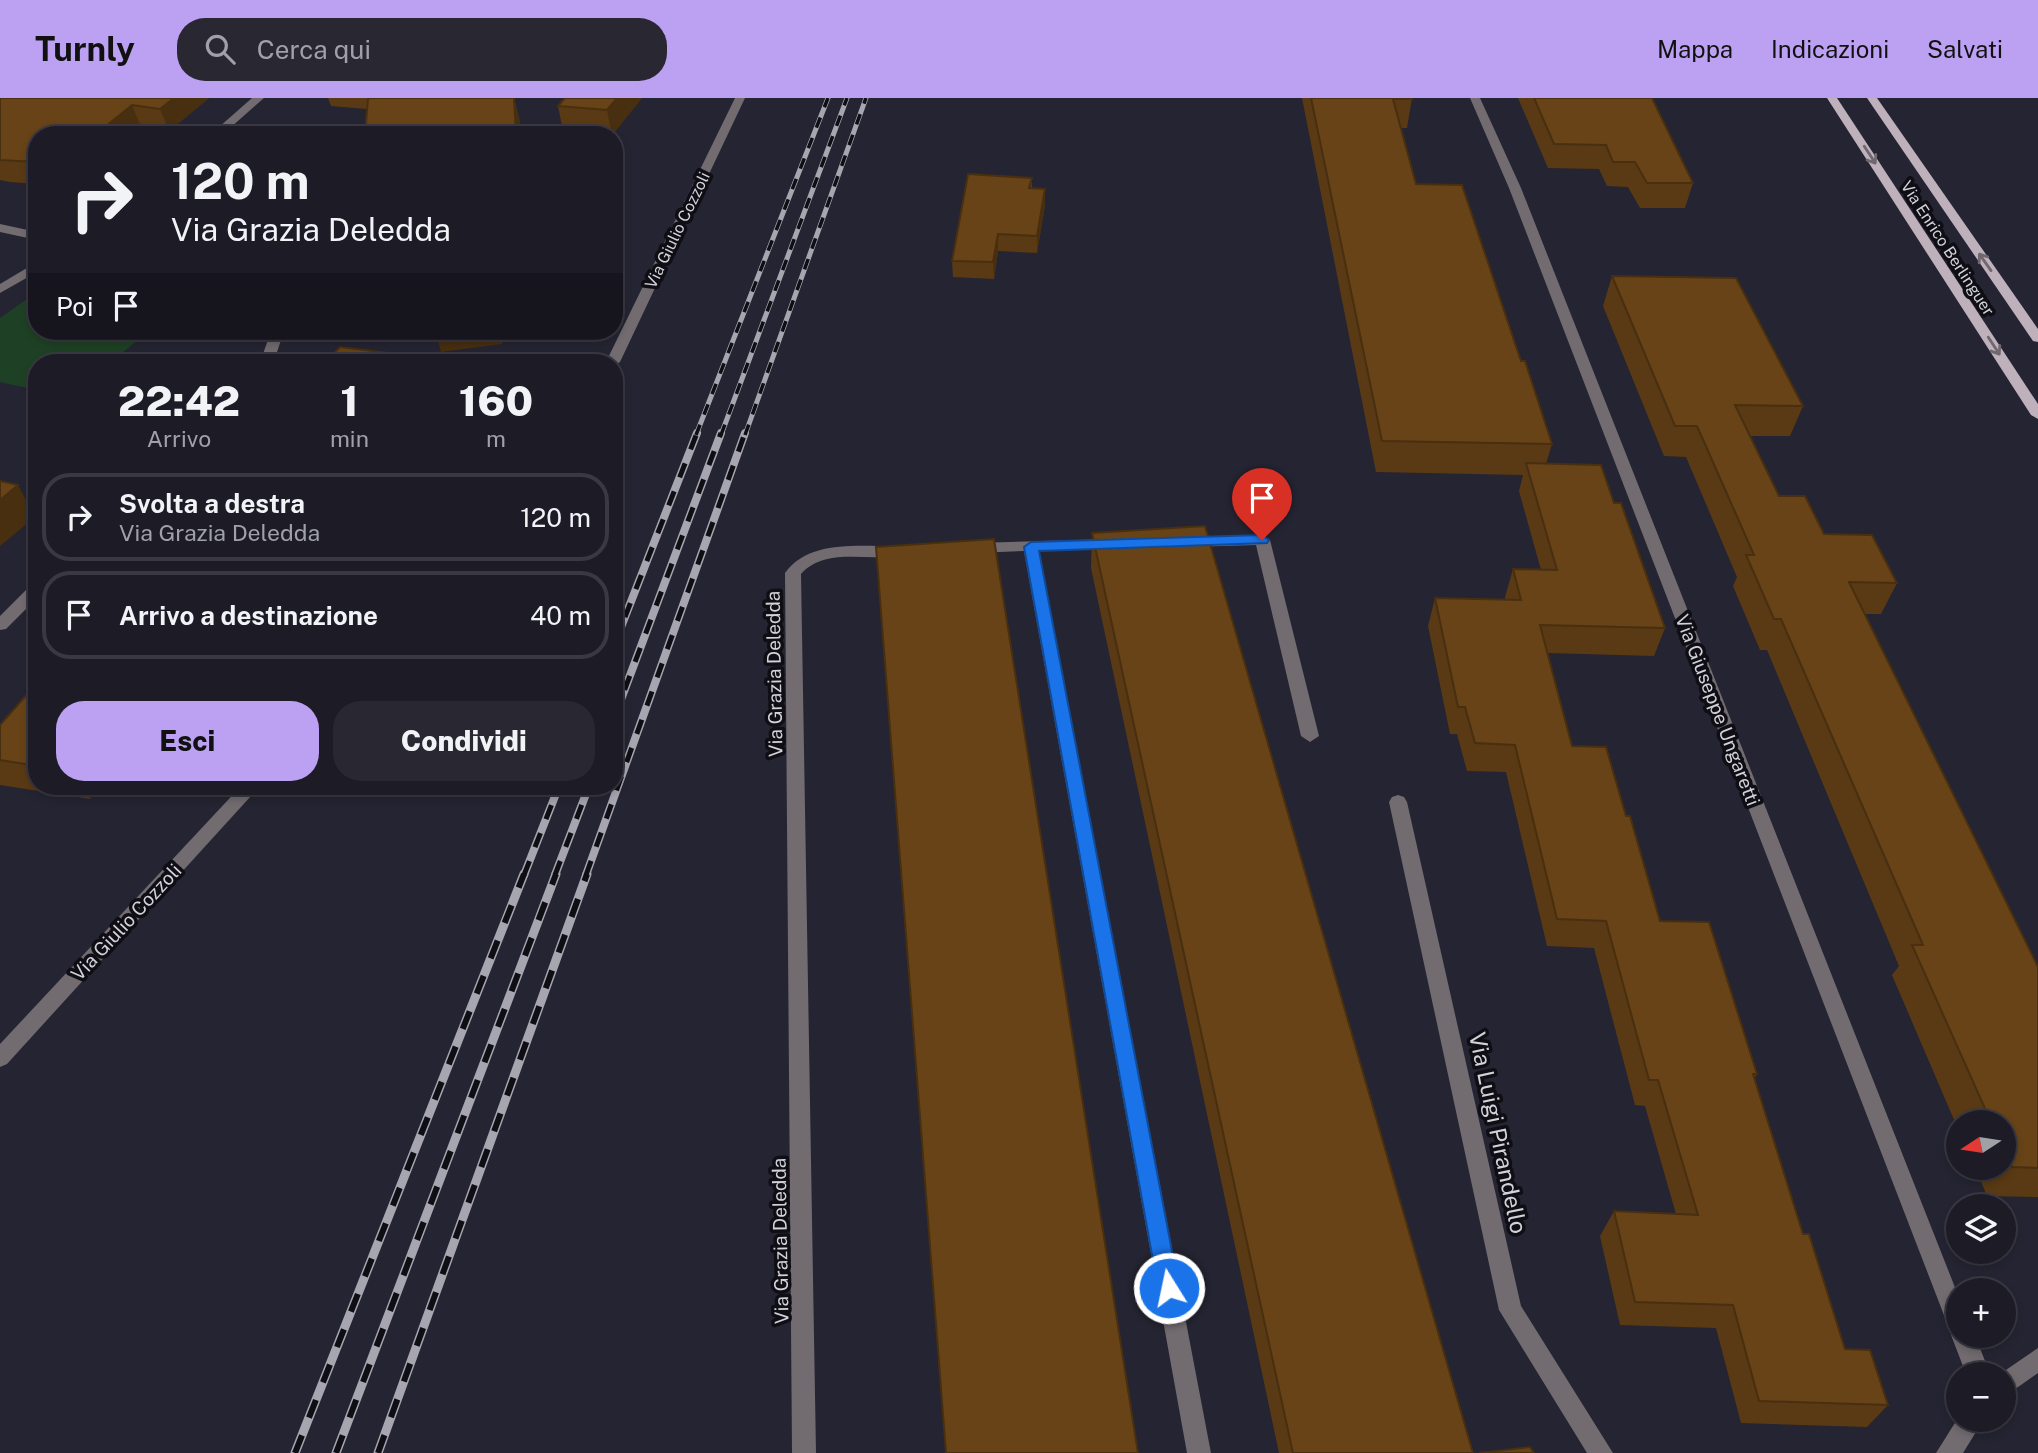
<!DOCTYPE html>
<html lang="it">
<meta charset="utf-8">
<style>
body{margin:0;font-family:"Public Sans",sans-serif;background:#292832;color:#f1f3f6;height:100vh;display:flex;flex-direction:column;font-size:26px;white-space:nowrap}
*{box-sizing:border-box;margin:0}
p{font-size:23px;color:#a0a1a7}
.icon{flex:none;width:38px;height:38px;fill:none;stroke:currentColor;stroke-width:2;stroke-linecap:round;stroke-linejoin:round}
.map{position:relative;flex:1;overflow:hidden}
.side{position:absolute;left:28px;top:256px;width:595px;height:441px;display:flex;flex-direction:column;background:#1c1b26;border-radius:28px;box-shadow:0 4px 10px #0003,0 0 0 2px #3a3943}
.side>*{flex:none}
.guide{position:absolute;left:28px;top:28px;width:595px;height:214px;border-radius:28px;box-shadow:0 4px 10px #0003,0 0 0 2px #3a3943;background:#1c1b26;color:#f1f3f6;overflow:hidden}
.needle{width:46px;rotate:258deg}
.tools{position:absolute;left:1946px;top:1012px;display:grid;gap:14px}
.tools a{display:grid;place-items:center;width:70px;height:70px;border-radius:50%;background:#1c1b26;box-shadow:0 4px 10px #0003,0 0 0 2px #3a3943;font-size:35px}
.pin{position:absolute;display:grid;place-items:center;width:60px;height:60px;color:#fff;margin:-72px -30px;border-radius:50% 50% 50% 0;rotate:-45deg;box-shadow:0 0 7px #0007}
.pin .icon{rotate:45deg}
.me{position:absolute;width:77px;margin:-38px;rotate:350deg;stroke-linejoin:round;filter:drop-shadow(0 0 5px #0008)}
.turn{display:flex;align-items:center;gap:24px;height:147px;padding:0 28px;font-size:32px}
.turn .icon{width:91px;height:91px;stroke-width:2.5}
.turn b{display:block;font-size:49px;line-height:60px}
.then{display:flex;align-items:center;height:66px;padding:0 28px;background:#0003;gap:14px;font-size:26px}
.eta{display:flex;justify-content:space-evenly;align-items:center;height:119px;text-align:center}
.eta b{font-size:42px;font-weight:800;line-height:49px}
.cta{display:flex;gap:14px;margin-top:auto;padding:14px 28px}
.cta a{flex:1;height:80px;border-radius:28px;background:#bca0f2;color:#111;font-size:28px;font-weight:800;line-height:80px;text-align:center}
.cta a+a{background:#292832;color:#f1f3f6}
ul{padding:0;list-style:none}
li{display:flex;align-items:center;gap:21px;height:88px;margin:0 14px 10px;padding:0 14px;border:4px solid #3a3943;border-radius:28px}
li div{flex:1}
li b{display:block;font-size:26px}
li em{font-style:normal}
header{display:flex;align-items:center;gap:42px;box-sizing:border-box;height:98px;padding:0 35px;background:#bca0f2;color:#111}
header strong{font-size:33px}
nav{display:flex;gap:38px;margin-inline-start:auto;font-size:24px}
.search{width:490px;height:63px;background:#292832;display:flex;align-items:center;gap:18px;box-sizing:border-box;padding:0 24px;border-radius:28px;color:#a0a1a7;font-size:26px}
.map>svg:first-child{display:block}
.green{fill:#1e4125}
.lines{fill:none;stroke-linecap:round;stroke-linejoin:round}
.minor{fill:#726b70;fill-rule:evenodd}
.major{fill:#bfb1bb;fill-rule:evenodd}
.rail-far2-casing{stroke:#a7a6b0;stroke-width:5}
.rail-far1-casing{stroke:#a7a6b0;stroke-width:8}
.rail-casing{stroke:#a7a6b0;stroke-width:9}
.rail-far2{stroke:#0f0e14;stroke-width:3.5;stroke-dasharray:11;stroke-linecap:butt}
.rail-far1{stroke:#0f0e14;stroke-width:5;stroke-dasharray:15;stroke-linecap:butt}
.rail{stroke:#0f0e14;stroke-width:6;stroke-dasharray:19;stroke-linecap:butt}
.wall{fill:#593a14}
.shaded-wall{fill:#482f10}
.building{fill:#674317;stroke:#482f10;stroke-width:2}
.oneway{stroke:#706870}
.route{fill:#1a73e8;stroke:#114b97;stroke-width:2}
.labels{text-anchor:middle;stroke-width:7;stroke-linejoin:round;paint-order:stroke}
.far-street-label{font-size:16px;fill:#d3d2db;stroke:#0f0e14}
.street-label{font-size:19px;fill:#d3d2db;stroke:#0f0e14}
.near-street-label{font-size:23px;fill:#d3d2db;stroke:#0f0e14}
</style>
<header>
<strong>Turnly</strong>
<div class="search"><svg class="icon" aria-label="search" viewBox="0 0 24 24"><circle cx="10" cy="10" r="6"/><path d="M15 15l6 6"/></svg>Cerca qui</div>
<nav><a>Mappa</a><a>Indicazioni</a><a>Salvati</a></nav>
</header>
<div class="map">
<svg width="2038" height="1355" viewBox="0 0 2038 1355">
<rect width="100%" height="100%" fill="#252432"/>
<path class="green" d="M37,194V233H150L110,264H37V292L0,284V220Z"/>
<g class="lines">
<g class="minor">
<path d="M252,0H264L222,37H210Z"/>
<path d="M735,0H745L620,264L614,268V264H606Z"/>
<path d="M1470,0H1480L1521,90L1958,1197V1237H1975L1990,1276H1966L1951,1237L1953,1234L1947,1225L1509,90Z"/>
<path d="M0,126L37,134V142L0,134Z"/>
<path d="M37,164V174L0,195V186Z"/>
<path d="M271,233H284L276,257L269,264H255L263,256Z"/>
<path d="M1262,437L1270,442L1319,638L1310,644L1301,638L1256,447L1187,449L1179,444L1187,439Z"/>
<path d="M1114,441L1122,446L1119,449L1039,453L1211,1355H1187L1024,453L974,455L966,450L974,445Z"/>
<path d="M900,448L908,453L905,456C870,466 828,447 801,476L816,1355H792L785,475C810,440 862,449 900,448Z"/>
<path d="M37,486V500L6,531L0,532V518L31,487Z"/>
<path d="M241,688H260L7,966L0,969V946Z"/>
<path d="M1398,697L1404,699L1407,704L1521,1208L1613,1355H1587L1499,1212L1389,704L1392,699Z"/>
<path d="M2038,1250V1275L2004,1299V1276H2000Z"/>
<path d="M1958,1320L1984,1321L1963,1355H1936Z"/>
</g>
<g class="major">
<path d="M1827,0H1837L2038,306V321L2031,317Z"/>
<path d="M1867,0H1877L2038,231V244L2033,243Z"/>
</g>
<defs>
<g id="rail-far2">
<path d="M696,337L828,0"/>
<path d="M721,337L847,0"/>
<path d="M745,337L866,0"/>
</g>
<g id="rail-far1">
<path d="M614,547L697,335"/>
<path d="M614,620L721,335"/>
<path d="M524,777L559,688"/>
<path d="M555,777L589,688"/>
<path d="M586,777L745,335"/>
</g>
<g id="rail">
<path d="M295,1355L524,776"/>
<path d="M336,1355L556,776"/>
<path d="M378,1355L587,776"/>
</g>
</defs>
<use href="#rail-far2" class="rail-far2-casing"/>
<use href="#rail-far1" class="rail-far1-casing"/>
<use href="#rail" class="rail-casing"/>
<use href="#rail-far2" class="rail-far2"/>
<use href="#rail-far1" class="rail-far1"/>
<use href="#rail" class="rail"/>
</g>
<g class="wall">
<path d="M0,0H209L169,33L141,29L132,37H37V86L10,84L0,82Z"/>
<path d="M328,0H514L520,24L331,8Z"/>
<path d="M642,0L612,37L563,33L558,8Z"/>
<path d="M1302,0H1412L1407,30H1401L1416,86L1521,263L1552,346L1546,366L1614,405L1665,530L1654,558L1548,555L1572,648L1626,718L1660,823L1757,976L1754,981L1803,1136L1845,1251L1888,1307L1867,1329L1741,1325L1716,1230L1620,1227L1600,1138L1614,1113L1676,1116L1645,1008L1635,1007L1594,850L1547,848L1506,674L1467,673L1457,636H1450L1428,528L1435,500L1505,502V499L1513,471L1541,472L1519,393L1523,377L1376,374Z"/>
<path d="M1518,0H1652L1693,85L1685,110H1640L1628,89L1607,88L1599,71L1548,70Z"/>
<path d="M1032,80V91H1045V107L1037,155L998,153L994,181L953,179L952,163Z"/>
<path d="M1612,178L1803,308L1790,338H1750L1779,398L1824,436L1897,485L1881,516H1865L2038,869V1099L1987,1098L1975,1069H2004V1024H1958V1031L1892,877L1899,868L1767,552H1760L1733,488L1737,479L1686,359L1664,358L1603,208Z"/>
<path d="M1092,435L1473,1355H1279L1091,470Z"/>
<path d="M37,585V688H100L90,701L0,687V627Z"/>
</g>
<g class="shaded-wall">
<path d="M174,0H209L169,33L160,11Z"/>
<path d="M514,0L520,24V37H516Z"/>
<path d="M617,0H642L612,37L607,12Z"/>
<path d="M132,7L141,29L132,37H95Z"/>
<path d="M1045,91V107L1037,155V138Z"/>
<path d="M998,136V153L994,181L993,164Z"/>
<path d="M435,233H502V246L441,254Z"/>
<path d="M404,257L406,264H398Z"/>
<path d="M18,387L35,419L0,448V402Z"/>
<path d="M81,688H100L90,701Z"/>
</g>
<g class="building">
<path d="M0,0H174L160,11L132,7L95,37H37V64L0,62Z"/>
<path d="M368,0H514L516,37H365Z"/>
<path d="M565,0H617L607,12L558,8Z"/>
<path d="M1311,0H1412V1H1393L1416,86L1462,87L1521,263H1525L1552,346L1382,343Z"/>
<path d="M1534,0H1652L1693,85H1647L1635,64H1613L1606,47L1554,46Z"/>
<path d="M968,76L1032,80L1029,90L1045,91L1037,138L998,136L993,164L952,163Z"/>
<path d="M1612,178L1736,180L1803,308L1735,307L1779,398H1805L1824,436L1872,437L1897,485L1849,484L2038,869V1070L2012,1069L2004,1051V1024H1991L1912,847H1923L1781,521H1774L1746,457H1754L1697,328H1675Z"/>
<path d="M340,249L404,257L398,264H326Z"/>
<path d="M1526,365L1601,367L1614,405H1621L1665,530L1540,527L1572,648L1606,649L1626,718H1630L1660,823L1709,824L1757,976H1753L1803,1136H1809L1845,1251L1870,1252L1888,1307L1759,1303L1733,1207L1635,1204L1614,1113L1698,1117L1658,982H1649L1606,823L1557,821L1515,647L1475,645L1465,609H1458L1435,500L1521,502L1513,471L1557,472Z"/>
<path d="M0,383L18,387L0,402Z"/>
<path d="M1205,428L1473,1355H1293L1092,435Z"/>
<path d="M994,441L1138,1355H946L876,449Z"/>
<path d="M37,585V668L0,662V627Z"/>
<path d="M1530,1349L1534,1355H1479Z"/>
</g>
<defs><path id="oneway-shaft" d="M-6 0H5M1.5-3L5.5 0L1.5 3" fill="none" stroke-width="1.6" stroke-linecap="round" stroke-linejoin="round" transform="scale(1.75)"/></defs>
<g class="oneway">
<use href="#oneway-shaft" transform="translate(1870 57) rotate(57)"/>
<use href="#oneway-shaft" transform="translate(1985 164) rotate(-125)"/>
<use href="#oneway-shaft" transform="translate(1994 248) rotate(57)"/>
</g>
<path class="route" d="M1262,437L1269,442L1267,445L1039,453L1179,1190L1176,1197L1169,1200L1161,1197L1158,1190L1024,449L1031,444Z"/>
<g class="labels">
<g class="far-street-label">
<text transform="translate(677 132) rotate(-64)" y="6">Via Giulio Cozzoli</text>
<text transform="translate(1948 150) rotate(57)" y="6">Via Enrico Berlinguer</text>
</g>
<g class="street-label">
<text transform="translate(774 576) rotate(-91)" y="7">Via Grazia Deledda</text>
<text transform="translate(1718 612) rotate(69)" y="7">Via Giuseppe Ungaretti</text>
<text transform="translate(126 824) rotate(-47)" y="7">Via Giulio Cozzoli</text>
<text transform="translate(780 1143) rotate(-91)" y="7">Via Grazia Deledda</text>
</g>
<g class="near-street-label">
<text transform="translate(1498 1035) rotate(78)" y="8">Via Luigi Pirandello</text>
</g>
</g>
</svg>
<div class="tools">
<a><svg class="needle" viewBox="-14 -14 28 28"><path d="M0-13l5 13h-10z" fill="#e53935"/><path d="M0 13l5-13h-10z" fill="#a0a1a7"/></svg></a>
<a><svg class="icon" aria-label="layers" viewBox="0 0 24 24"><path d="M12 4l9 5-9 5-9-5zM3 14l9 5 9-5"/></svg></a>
<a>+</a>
<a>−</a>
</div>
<div class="pin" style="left:1262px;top:442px;background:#d93025"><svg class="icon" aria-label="arrive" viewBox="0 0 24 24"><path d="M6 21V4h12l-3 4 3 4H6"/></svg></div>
<svg class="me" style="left:1169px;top:1190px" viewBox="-20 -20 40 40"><circle r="17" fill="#1a73e8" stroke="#fff" stroke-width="3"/><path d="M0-11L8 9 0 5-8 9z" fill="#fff"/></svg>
<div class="guide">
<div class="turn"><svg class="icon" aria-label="right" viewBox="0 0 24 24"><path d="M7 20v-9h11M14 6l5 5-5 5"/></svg><div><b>120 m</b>Via Grazia Deledda</div></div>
<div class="then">Poi<svg class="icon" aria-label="arrive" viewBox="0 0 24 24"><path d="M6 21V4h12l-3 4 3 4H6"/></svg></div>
</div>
<section class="side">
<div class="eta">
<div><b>22:42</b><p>Arrivo</p></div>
<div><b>1</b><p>min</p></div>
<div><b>160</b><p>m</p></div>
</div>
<ul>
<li><svg class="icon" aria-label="right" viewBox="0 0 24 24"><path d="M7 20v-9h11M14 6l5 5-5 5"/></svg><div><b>Svolta a destra</b><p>Via Grazia Deledda</p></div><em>120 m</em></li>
<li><svg class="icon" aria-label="arrive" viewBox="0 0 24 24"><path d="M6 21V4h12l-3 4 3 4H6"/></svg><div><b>Arrivo a destinazione</b></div><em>40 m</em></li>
</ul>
<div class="cta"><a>Esci</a><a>Condividi</a></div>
</section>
</div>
